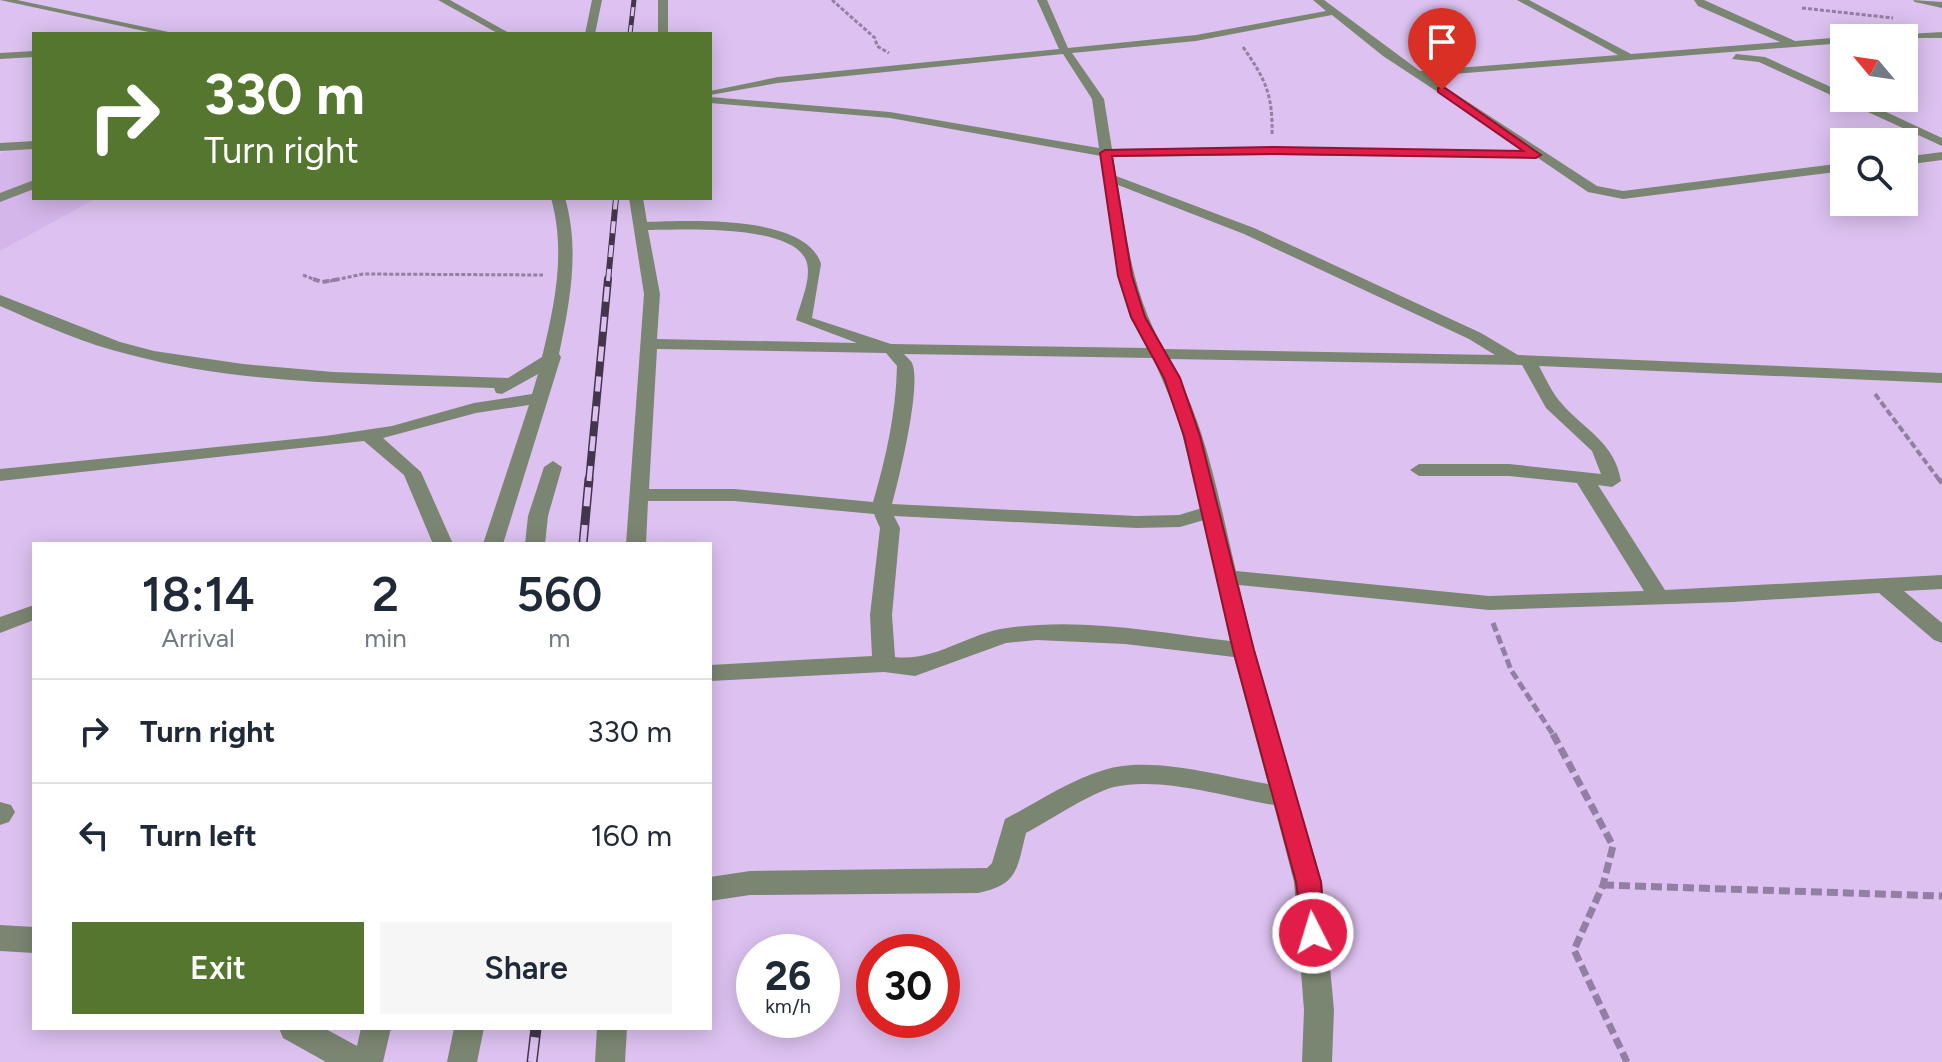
<!DOCTYPE html>
<style>
body{margin:0;font-family:Figtree,sans-serif;background:#f6f6f7;color:#1f2937;height:100vh;display:flex;flex-direction:column;font-size:30px;white-space:nowrap}
*{box-sizing:border-box;margin:0}
p{font-size:26px;color:#747a83}
.icon{flex:none;width:44px;height:44px;fill:none;stroke:currentColor;stroke-width:2;stroke-linecap:round;stroke-linejoin:round}
.map{position:relative;flex:1;overflow:hidden}
.side{position:absolute;left:32px;top:542px;width:680px;height:488px;display:flex;flex-direction:column;background:#fff;border-radius:0px;box-shadow:0 4px 20px #0003}
.side>*{flex:none}
.banner{position:absolute;left:32px;top:32px;width:680px;height:168px;border-radius:0px;box-shadow:0 4px 20px #0003;background:#54762e;color:#fff;overflow:hidden}
.needle{width:52px;rotate:299deg}
.buttons{position:absolute;left:1830px;top:24px;display:grid;gap:16px}
.buttons a{display:grid;place-items:center;width:88px;height:88px;border-radius:0px;background:#fff;box-shadow:0 4px 20px #0003;font-size:40px}
.speed{position:absolute;left:736px;top:934px;display:flex;gap:16px;font-size:40px;font-weight:700;text-align:center}
.speed>*{display:grid;place-content:center;width:104px;height:104px;border-radius:50%;background:#fff;box-shadow:0 4px 20px #0003;line-height:1}
.speed small{font-size:20px;font-weight:400}
.speed .limit{border:12px solid #d22;background:#fff;color:#111}
.pin{position:absolute;display:grid;place-items:center;width:68px;height:68px;color:#fff;margin:-82px -34px;border-radius:50% 50% 50% 0;rotate:-45deg;box-shadow:0 0 8px #0007}
.pin .icon{rotate:45deg}
.me{position:absolute;width:88px;margin:-44px;rotate:355deg;stroke-linejoin:round;filter:drop-shadow(0 0 6px #0008)}
.turn{display:flex;align-items:center;gap:28px;height:168px;padding:0 40px;font-size:36px}
.turn .icon{width:104px;height:104px;stroke-width:2.5}
.turn b{display:block;font-size:56px;line-height:68px}
.eta{display:flex;justify-content:space-evenly;align-items:center;height:136px;text-align:center}
.eta b{font-size:48px;font-weight:600;line-height:56px}
.primary-button{display:flex;gap:16px;margin-top:auto;padding:16px 40px}
.primary-button a{flex:1;height:92px;border-radius:0px;background:#54762e;color:#fff;font-size:32px;font-weight:600;line-height:92px;text-align:center}
.primary-button a+a{background:#f6f6f7;color:#1f2937}
ul{padding:0;list-style:none}
li{display:flex;align-items:center;gap:24px;height:104px;padding:0 40px;border-top:2px solid #e0e1e3}
li div{flex:1}
li b{display:block;font-size:30px}
li em{font-style:normal}
.map>svg:first-child{display:block}
.built{fill:#d5b6eb}
.lines{fill:none;stroke-linecap:round;stroke-linejoin:round}
.path-far3{stroke:#937fa3;stroke-width:3;stroke-dasharray:4 2;stroke-linecap:butt}
.path-far2{stroke:#937fa3;stroke-width:4;stroke-dasharray:7 3;stroke-linecap:butt}
.path-far1{stroke:#937fa3;stroke-width:5;stroke-dasharray:9 4;stroke-linecap:butt}
.path{stroke:#937fa3;stroke-width:7;stroke-dasharray:11 5;stroke-linecap:butt}
.minor{fill:#7b8672;fill-rule:evenodd}
.rail-far4-casing{stroke:#43364c;stroke-width:5}
.rail-far3-casing{stroke:#43364c;stroke-width:6}
.rail-far2-casing{stroke:#43364c;stroke-width:8}
.rail-far1-casing{stroke:#43364c;stroke-width:9}
.rail-casing{stroke:#43364c;stroke-width:11}
.rail-far4{stroke:#ddc2f1;stroke-width:3;stroke-dasharray:9;stroke-linecap:butt}
.rail-far3{stroke:#ddc2f1;stroke-width:4;stroke-dasharray:12;stroke-linecap:butt}
.rail-far2{stroke:#ddc2f1;stroke-width:5;stroke-dasharray:15;stroke-linecap:butt}
.rail-far1{stroke:#ddc2f1;stroke-width:6;stroke-dasharray:19;stroke-linecap:butt}
.rail{stroke:#ddc2f1;stroke-width:8;stroke-dasharray:25;stroke-linecap:butt}
.route{fill:#e11d48;stroke:#92132f;stroke-width:2}
</style>
<div class="map">
<svg width="1942" height="1062" viewBox="0 0 1942 1062">
<rect width="100%" height="100%" fill="#ddc2f1"/>
<path class="built" d="M13,147H34V198H97L0,251V154Z"/>
<g class="lines">
<g class="path-far3">
<path d="M832,0L875,38L877,46L889,53"/>
<path d="M1802,8L1893,18"/>
<path d="M1243,47C1266,80 1273,95 1272,136"/>
<path d="M303,275L318,281"/>
<path d="M330,281L363,274L543,275"/>
</g>
<g class="path-far2">
<path d="M313,279L322,282L340,279"/>
<path d="M1875,394L1940,481"/>
</g>
<g class="path-far1">
<path d="M1939,479L1942,483"/>
<path d="M1493,623L1511,670L1554,736"/>
</g>
<g class="path">
<path d="M1553,734L1613,846L1603,885L1574,950L1627,1062"/>
<path d="M1603,885L1942,896"/>
</g>
<g class="minor">
<path d="M0,0H17L178,34H158Z"/>
<path d="M438,0H450L511,34H499Z"/>
<path d="M592,0H602L595,34H585Z"/>
<rect x="658" y="0" width="10" height="34"/>
<path d="M1037,0H1047L1068,48L1196,35L1326,11L1313,0H1324L1420,71L1618,55L1517,0H1529L1631,54L1780,42L1698,6L1694,0H1704L1795,41L1844,37L1848,38H1844V43L1428,76L1597,186L1623,191L1844,163V171L1623,199L1588,192L1538,158L1275,155L1113,157L1116,176L1254,228L1481,333L1518,355L1942,373V383L1539,366C1546,379 1552,393 1562,404C1585,430 1615,443 1621,481L1612,487L1598,485L1665,590L1942,575V589L1904,591L1942,623V643L1934,640L1879,593L1733,602L1489,610L1239,585L1254,650L1322,882L1334,1010L1332,1062H1302L1304,1010L1294,882L1274,805C1227,797 1160,776 1114,787C1090,793 1049,821 1026,833C1017,869 1018,885 978,893L750,895L710,901V877L750,871L987,868L992,863L1005,819C1036,803 1070,780 1104,770C1150,755 1221,776 1268,784L1234,657L1125,644L1037,640L1006,643L915,676L884,672L710,681V665L872,656L870,615L880,528L874,514L734,501H648L646,544H626L644,294L629,198H643L647,222C689,221 806,214 821,264L812,318L891,344L1147,348C1114,288 1110,221 1101,156L890,118L710,103V97L890,112L1099,148L1092,99L1063,54L778,83L710,95V91L778,77L1059,49ZM1332,15L1383,56L1527,151L1275,147L1112,149L1104,99L1072,53L1196,41ZM1118,185L1244,234L1469,339L1495,355L1164,349C1134,297 1127,243 1118,185ZM648,230C683,230 786,224 805,258C814,275 800,303 796,320L857,343L657,339L660,294ZM657,349L886,353L897,366C896,413 886,458 873,502L734,489H649ZM904,354L1153,358L1176,412L1202,508L1179,515L1136,516L892,504C899,479 922,384 912,363C912,362 905,355 904,354ZM1169,359L1522,365L1546,408L1592,451L1601,474L1509,464H1419L1410,470L1419,476H1509L1577,483L1644,591L1489,596L1236,571C1219,500 1206,423 1169,359ZM894,516L1136,528L1180,527L1204,520L1230,641C1157,632 1080,617 1007,628C968,633 935,662 895,657L892,615L900,528Z"/>
<path d="M1913,0L1942,2V8L1915,2Z"/>
<path d="M1942,32V38H1887L1892,35Z"/>
<path d="M34,51V57L0,59V53Z"/>
<path d="M1736,54L1765,57L1844,93V98H1856L1942,138V146L1759,62L1732,59Z"/>
<path d="M34,141V149L0,151V143Z"/>
<path d="M1942,152V160L1904,165V157Z"/>
<path d="M34,180V189L0,202V193Z"/>
<path d="M551,198H565C580,250 570,301 559,354L561,357L503,544H483L529,405L476,413L383,438L421,472L453,544H433L404,475L364,441L0,481V469L325,436L392,426L474,403L532,394L538,374L502,394L496,393L494,388C374,384 248,386 131,355C85,344 43,325 0,306V295L120,342L154,351L243,364L333,372L508,378L542,357C555,303 566,252 551,198Z"/>
<path d="M553,461L562,467L548,516L545,544H525L528,516L544,467Z"/>
<path d="M34,605V620L0,633V617Z"/>
<path d="M0,802L11,805L15,812L9,822L0,825Z"/>
<path d="M0,925L34,927V953L0,951Z"/>
<path d="M279,1028H324L357,1046L361,1028H391L383,1062H326L283,1038Z"/>
<path d="M454,1028H484L477,1062H447Z"/>
<path d="M597,1028H627L625,1062H595Z"/>
</g>
<defs>
<path id="rail-far4" d="M630,34L634,0"/>
<path id="rail-far3" d="M608,281L616,198"/>
<path id="rail-far2" d="M589,481L608,279"/>
<path id="rail-far1" d="M583,544L589,479"/>
<path id="rail" d="M532,1062L536,1028"/>
</defs>
<use href="#rail-far4" class="rail-far4-casing"/>
<use href="#rail-far3" class="rail-far3-casing"/>
<use href="#rail-far2" class="rail-far2-casing"/>
<use href="#rail-far1" class="rail-far1-casing"/>
<use href="#rail" class="rail-casing"/>
<use href="#rail-far4" class="rail-far4"/>
<use href="#rail-far3" class="rail-far3"/>
<use href="#rail-far2" class="rail-far2"/>
<use href="#rail-far1" class="rail-far1"/>
<use href="#rail" class="rail"/>
</g>
<path class="route" d="M1438,88H1445L1541,155L1536,158L1275,154L1112,156L1132,276L1145,317L1180,378L1200,436L1254,650L1321,882L1325,933L1322,941L1313,944L1304,941L1296,882L1233,650L1184,436L1164,378L1131,317L1118,276L1100,153L1105,150L1275,147L1523,151L1438,92Z"/>
</svg>
<div class="buttons">
<a><svg class="needle" viewBox="-14 -14 28 28"><path d="M0-13l5 13h-10z" fill="#e53935"/><path d="M0 13l5-13h-10z" fill="#747a83"/></svg></a>
<a><svg class="icon" aria-label="search" viewBox="0 0 24 24"><circle cx="10" cy="10" r="6"/><path d="M15 15l6 6"/></svg></a>
</div>
<div class="speed"><div>26<small>km/h</small></div><div class="limit">30</div></div>
<div class="pin" style="left:1442px;top:90px;background:#d93025"><svg class="icon" aria-label="arrive" viewBox="0 0 24 24"><path d="M6 21V4h12l-3 4 3 4H6"/></svg></div>
<svg class="me" style="left:1313px;top:933px" viewBox="-20 -20 40 40"><circle r="17" fill="#e11d48" stroke="#fff" stroke-width="3"/><path d="M0-11L8 9 0 5-8 9z" fill="#fff"/></svg>
<div class="banner">
<div class="turn"><svg class="icon" aria-label="right" viewBox="0 0 24 24"><path d="M7 20v-9h11M14 6l5 5-5 5"/></svg><div><b>330 m</b>Turn right</div></div>
</div>
<section class="side">
<div class="eta">
<div><b>18:14</b><p>Arrival</p></div>
<div><b>2</b><p>min</p></div>
<div><b>560</b><p>m</p></div>
</div>
<ul>
<li><svg class="icon" aria-label="right" viewBox="0 0 24 24"><path d="M7 20v-9h11M14 6l5 5-5 5"/></svg><div><b>Turn right</b></div><em>330 m</em></li>
<li><svg class="icon" aria-label="left" viewBox="0 0 24 24"><path d="M17 20v-9H6M10 6l-5 5 5 5"/></svg><div><b>Turn left</b></div><em>160 m</em></li>
</ul>
<div class="primary-button"><a>Exit</a><a>Share</a></div>
</section>
</div>
